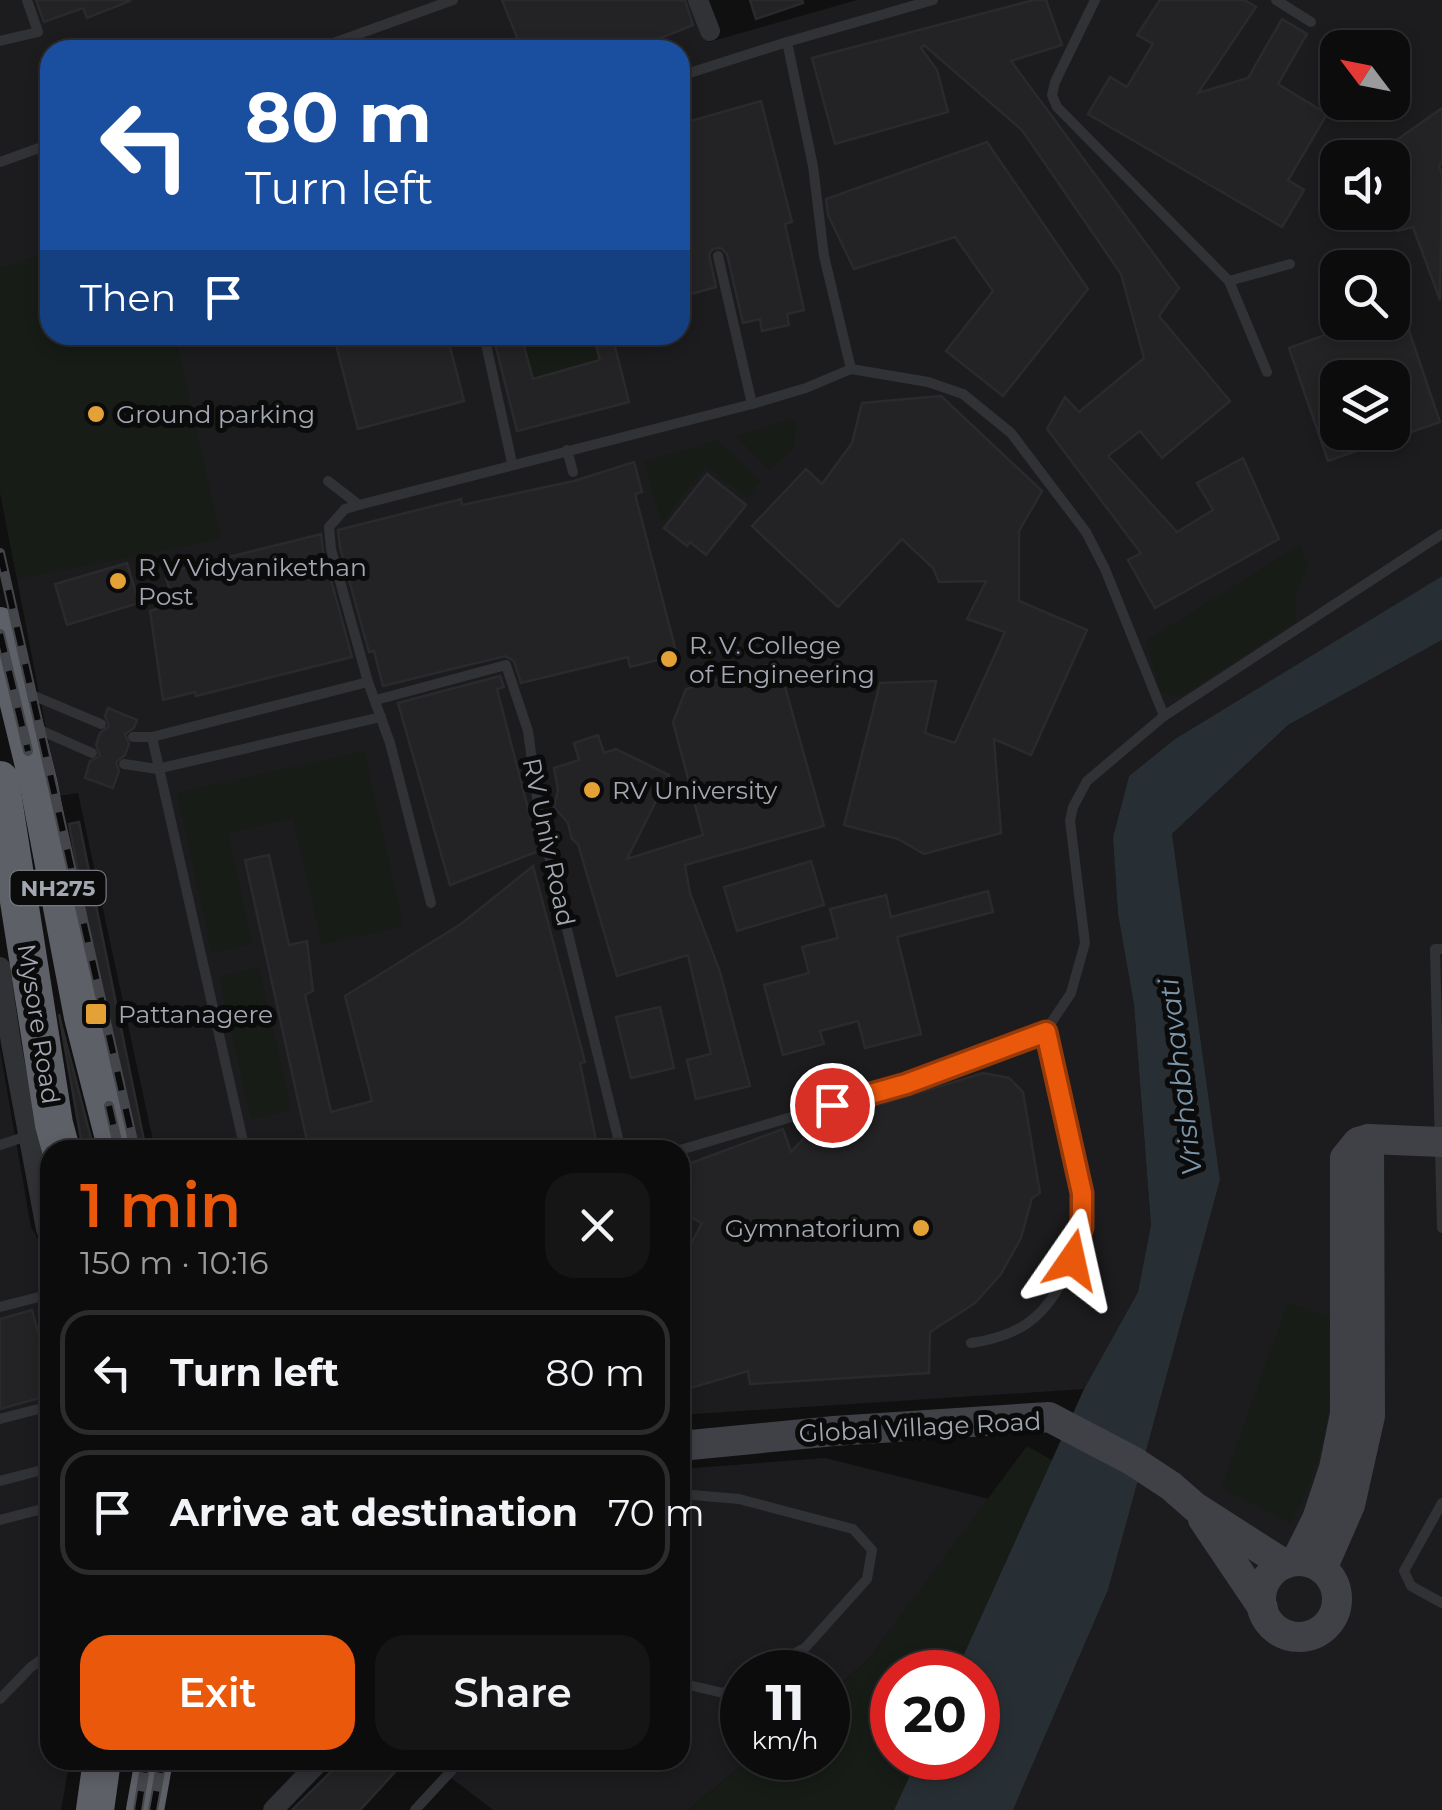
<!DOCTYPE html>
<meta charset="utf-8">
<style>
body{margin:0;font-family:Montserrat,sans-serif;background:#151516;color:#f1f3f6;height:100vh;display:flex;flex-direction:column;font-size:38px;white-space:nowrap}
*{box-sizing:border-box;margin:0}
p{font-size:32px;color:#9a9b9d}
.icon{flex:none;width:55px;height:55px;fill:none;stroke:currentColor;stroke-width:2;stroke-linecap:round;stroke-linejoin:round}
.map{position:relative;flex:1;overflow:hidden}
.panel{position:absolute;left:40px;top:1140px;width:650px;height:630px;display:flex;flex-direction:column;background:#0c0c0d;border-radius:30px;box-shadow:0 5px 15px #0003,0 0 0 2px #2c2c2e}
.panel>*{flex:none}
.hud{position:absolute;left:40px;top:40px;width:650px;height:305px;border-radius:30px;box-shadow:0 5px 15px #0003,0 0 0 2px #2c2c2e;background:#1a4fa0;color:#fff;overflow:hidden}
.needle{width:65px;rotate:302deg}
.fabs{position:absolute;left:1320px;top:30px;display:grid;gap:20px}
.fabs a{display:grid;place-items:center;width:90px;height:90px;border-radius:20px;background:#0c0c0d;box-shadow:0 5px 15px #0003,0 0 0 2px #2c2c2e;font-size:50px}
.speed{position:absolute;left:720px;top:1650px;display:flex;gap:20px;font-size:50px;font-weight:700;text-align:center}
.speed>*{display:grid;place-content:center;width:130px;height:130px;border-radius:50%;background:#0c0c0d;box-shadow:0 5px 15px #0003,0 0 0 2px #2c2c2e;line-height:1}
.speed small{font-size:25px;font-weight:400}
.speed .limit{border:15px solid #d22;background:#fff;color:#111}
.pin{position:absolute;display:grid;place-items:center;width:85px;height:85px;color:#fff;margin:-42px;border:5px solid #fff;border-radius:50%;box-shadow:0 2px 10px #0007}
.me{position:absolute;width:110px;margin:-55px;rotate:11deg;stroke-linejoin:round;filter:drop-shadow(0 0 8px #0008)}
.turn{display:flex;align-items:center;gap:35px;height:210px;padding:0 40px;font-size:45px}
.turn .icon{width:130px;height:130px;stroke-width:2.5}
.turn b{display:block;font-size:70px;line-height:85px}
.then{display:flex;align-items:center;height:95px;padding:0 40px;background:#0003;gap:20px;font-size:38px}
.round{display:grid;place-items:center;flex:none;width:105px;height:105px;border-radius:30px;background:#151516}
.headline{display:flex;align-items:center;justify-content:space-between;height:170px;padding:0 40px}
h1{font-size:60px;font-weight:600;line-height:75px;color:#ea580c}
.button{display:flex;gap:20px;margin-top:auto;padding:20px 40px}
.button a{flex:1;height:115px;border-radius:30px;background:#ea580c;color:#fff;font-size:40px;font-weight:600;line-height:115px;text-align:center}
.button a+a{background:#151516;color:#f1f3f6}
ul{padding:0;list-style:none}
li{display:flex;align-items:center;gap:30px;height:125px;margin:0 20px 15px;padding:0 20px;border:5px solid #2c2c2e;border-radius:30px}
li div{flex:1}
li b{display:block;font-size:38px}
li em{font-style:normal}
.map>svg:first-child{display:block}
.built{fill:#1c1c1e;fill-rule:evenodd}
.green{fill:#171c17}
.water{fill:#282f34}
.building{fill:#232325;stroke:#2a2a2d;stroke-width:2.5;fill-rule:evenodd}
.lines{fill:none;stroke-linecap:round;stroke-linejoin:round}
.lane{stroke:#313236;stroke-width:10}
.street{stroke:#313236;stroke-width:20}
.secondary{stroke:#3f4146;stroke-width:30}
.highway{stroke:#5e6067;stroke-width:38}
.rail-casing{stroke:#44464b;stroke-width:10}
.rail{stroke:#0b0b0c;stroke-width:6;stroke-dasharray:19;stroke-linecap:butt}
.route-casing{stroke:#983908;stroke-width:25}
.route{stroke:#ea580c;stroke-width:18}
.poi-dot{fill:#e4a136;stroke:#0b0b0c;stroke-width:4}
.labels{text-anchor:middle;stroke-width:10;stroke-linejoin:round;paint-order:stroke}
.shield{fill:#0b0b0c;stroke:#757880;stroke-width:2.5}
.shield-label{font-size:22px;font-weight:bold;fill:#a2a7b1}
.poi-label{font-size:25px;fill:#a2a7b1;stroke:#0b0b0c;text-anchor:start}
.street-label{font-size:25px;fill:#a2a7b1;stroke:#0b0b0c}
.water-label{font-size:28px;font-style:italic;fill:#7b96ab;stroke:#0b0b0c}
</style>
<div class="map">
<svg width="1442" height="1810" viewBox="0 0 1442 1810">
<rect width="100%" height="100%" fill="#101011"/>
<g class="built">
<path d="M0,0H693L709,42L857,0H1442V576L1175,739L1129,776L1113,837L1118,914L1134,1005L1151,1225L1138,1292L1084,1389L680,1415V1150H155L78,793L59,796L0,492ZM1338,48H1392V102H1338ZM50,50H680V335H50ZM1338,158H1392V212H1338ZM1338,268H1392V322H1338ZM1338,378H1392V432H1338Z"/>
<path d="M1442,640V1810H1013L1108,1590L1220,1180L1172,834L1288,725Z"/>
<path d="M0,1050L31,1227L50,1259V1760H70L61,1810H0Z"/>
<path d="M825,1458L989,1499L868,1660L828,1694V1672H742V1758H751L688,1810H493L428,1760H680V1469Z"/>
</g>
<g class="green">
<path d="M50,252V335H175L221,539L17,579L0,492V268Z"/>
<path d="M556,335H593L600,360L533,379L523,344Z"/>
<path d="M796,418L794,447L769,470L737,436Z"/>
<path d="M718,440L760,481L748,498L706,466L662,522L644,462Z"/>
<path d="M1300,545L1308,567L1296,591V621L1178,697L1161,692L1146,641Z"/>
<path d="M364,751L403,926L322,944L293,818L228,833L252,944L212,953L177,793Z"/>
<path d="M259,967L291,1110L251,1119L219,977Z"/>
<path d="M1288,1303L1329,1317C1338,1390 1325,1459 1291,1524L1221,1489Z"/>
<path d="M1027,1446L1052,1460L956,1672H892V1758H918L894,1810H688L751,1758H828V1694L868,1660Z"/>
</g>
<path class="water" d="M1442,576V640L1288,725L1172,834L1220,1180L1108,1590L1013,1810H894L918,1758H978V1672H956L1084,1389L1138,1292L1151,1225L1134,1005L1118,914L1113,837L1129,776L1175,739Z"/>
<g class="building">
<path d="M36,0H130V1L87,18L83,8L44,22Z"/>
<path d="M502,0H685L693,25L631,50H522Z"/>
<path d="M750,0H802L803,3L756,19Z"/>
<path d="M1034,0H1046L1062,45L1011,61L1179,288L1159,316L1230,401L1162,458L1140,431L1108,456L1177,532L1213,510L1197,483L1243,458L1279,539L1155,608L1128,560L1141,553L1047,429L1065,397L1079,412L1144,358L1121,274L1022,130L924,45L921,48L937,70L948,112L835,144L812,58Z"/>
<path d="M1160,0H1244L1256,7L1198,93L1248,78L1282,19L1307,34L1278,84L1327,114L1288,180L1304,190L1282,227L1088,114L1110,77L1127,87L1153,44L1137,35Z"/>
<path d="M761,101L792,222L785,224L804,310L787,314L789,325L762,331L760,319L743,323L727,254L721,248L713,249L709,254L716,287L680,297V124Z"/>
<path d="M1442,108V164L1439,165L1442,175L1440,300L1413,227L1397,231L1384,212H1392V158H1371Z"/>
<path d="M987,142L1088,289L1003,396L946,351L993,291L955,237L854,269L828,215L826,199Z"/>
<path d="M1361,322H1406L1440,422L1328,461L1289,348ZM1338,378H1392V432H1338Z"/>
<path d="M357,335H447L464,401L358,429L335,341Z"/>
<path d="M493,335H521L533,379L600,360L593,335H612L629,402L517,431Z"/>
<path d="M941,396L1042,491L1019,531V601L1087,630L1031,755L994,739L1001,833L924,854L898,839L844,825L880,683L936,681L925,733L955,743L1005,632L967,619L986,581L939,582L933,568L902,539L838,607L752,526L806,469L822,484L852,443L862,403Z"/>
<path d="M634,462L642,492L635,494L677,655L630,667L628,657L521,683L514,661L505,656L383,686L374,651L369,652L340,547L338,530L461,499L462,505L574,481Z"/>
<path d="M707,474L746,505L706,555L690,542L687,546L664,528Z"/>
<path d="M321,534L323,551L352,657L196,696L195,692L163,700L150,611L173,604L165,573Z"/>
<path d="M127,563L139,603L67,625L55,584Z"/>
<path d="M778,662L824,826L685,865L690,893L720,972L750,1086L696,1099L687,1060L711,1054L688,955L617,976L578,844L572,839L568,823L554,807L558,790L554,768L579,760L574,743L598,735L604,753L616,749L669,775L627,859L703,835L673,722L686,689Z"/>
<path d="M500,676L504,687L497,689L539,851L450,885L398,703Z"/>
<path d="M108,708L137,720L134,728L125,734L129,744L125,755L116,762L119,771L113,788L85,778L90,761L100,756L96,745L100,733L109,726L105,716Z"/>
<path d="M79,822L131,1077L146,1150H139L105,1012L69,824Z"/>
<path d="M269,855L289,945L307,941L313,991L305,995L331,1112L372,1101L345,996L461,924L533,866L585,1062L580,1063L598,1150H309L245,860Z"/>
<path d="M811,861L824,905L737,931L724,887Z"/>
<path d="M988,891L993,912L897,937L921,1034L865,1048L858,1021L820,1031L824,1044L783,1055L764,985L809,973L802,947L838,938L830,909L886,895L891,917Z"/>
<path d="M660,1007L674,1068L631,1078L616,1017Z"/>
<path d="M59,1014L61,1023L94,1150H83Z"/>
<path d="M983,1073L1009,1078L1023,1092L1040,1193L1032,1198L1021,1238L1001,1274L975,1303L930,1332L929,1373L750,1384L748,1371L680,1391V1264L702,1223L690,1217L680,1193V1167L783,1129L791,1152L817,1124Z"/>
<path d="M32,1310L50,1376V1395L0,1409V1319Z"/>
<path d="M343,1760H406L360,1810H292Z"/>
</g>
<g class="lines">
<g class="lane">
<path d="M1095,0L1055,82L1052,95L1057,107L1229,281L1267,372"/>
<path d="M1276,0L1311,22"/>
<path d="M0,41L38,32L27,0"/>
<path d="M787,42L933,0"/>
<path d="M314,50L453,0"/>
<path d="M680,76L787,42L813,166L824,256L851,369"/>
<path d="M0,162L50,144"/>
<path d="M718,256L752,404"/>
<path d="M1229,281L1290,264"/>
<path d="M484,335L512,463"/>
<path d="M567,450L573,472"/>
<path d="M328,481L359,505"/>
<path d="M25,692L101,724"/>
<path d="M376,700L506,665L528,731L540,819L621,1150"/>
<path d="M33,727L92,753"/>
<path d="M133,737H152L368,682"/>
<path d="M152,737L245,1150"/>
<path d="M124,764L157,769L381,717"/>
<path d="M431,903L390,743L368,682L331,549L329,527L345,509L359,505L752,404L806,388L851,369L928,382L963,394L1011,433L1086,532L1105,569L1164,716"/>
<path d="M1442,949H1435L1442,1228"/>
<path d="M0,1145L27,1136"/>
<path d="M680,1150L906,1083L1045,1032L1071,993L1085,943L1070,821L1073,807L1087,781L1164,716L1442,534"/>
<path d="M0,1307L39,1297L50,1301"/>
<path d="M971,1343C1014,1337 1042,1321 1062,1281C1071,1263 1081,1243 1082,1223C1085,1169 1058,1086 1045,1032"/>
<path d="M0,1419L50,1406"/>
<path d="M0,1481L50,1468"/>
<path d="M680,1494L739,1499L853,1529L872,1550L867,1579L805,1648L760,1672"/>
<path d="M1442,1503L1404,1571L1411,1586L1442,1603"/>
<path d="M0,1520L50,1507"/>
<path d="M680,1683L723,1693L742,1682"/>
<path d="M0,1699L31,1667L50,1654"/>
<path d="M415,1810L452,1770"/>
</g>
<g class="street">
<path d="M698,0L710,31"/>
<path d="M0,967L11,1043L46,1229L50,1230"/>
<path d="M273,1810L321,1760"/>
</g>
<g class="secondary">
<path d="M680,1446L834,1431L1049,1417L1133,1461L1171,1486L1195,1507L1284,1564"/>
<path d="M1203,1519L1263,1608"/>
<path d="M1296,1561L1317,1519L1334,1468L1345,1414V1158L1358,1142L1369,1139L1442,1142"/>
<circle cx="1299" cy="1599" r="38"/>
<path d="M1322,1569L1350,1505L1370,1416L1369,1139"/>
</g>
<g class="highway">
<path d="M0,626L39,786L83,1017L117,1150"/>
<path d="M0,780L54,1124L61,1150"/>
<path d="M95,1810L102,1760"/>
<path d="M145,1810L154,1760"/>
</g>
<defs>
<g id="rail">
<path d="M0,553L135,1150"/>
<path d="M0,634L28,751"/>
<path d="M109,1106L119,1150"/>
<path d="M138,1810L146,1760"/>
<path d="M153,1810L162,1760"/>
</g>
</defs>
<use href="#rail" class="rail-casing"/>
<use href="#rail" class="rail"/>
</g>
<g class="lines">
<defs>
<path id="route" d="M832,1105L906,1084L1046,1032L1082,1193V1227L1072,1260"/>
</defs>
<use href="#route" class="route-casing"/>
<use href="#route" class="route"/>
</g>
<g class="poi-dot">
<circle cx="96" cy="414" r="10"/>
<circle cx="118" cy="581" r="10"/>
<circle cx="669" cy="659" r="10"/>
<circle cx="592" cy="790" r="10"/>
<rect x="84" y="1002" width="24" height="24" rx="5"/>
<circle cx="921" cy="1228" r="10"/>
</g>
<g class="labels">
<rect class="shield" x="10.5" y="871" width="95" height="34" rx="8"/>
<g class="shield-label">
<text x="58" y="896">NH275</text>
</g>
<g class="poi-label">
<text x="116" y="423">Ground parking</text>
<text x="138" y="576">R V Vidyanikethan<tspan x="138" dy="29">Post</tspan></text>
<text x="689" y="654">R. V. College<tspan x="689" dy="29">of Engineering</tspan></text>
<text x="612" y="799">RV University</text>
<text x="118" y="1023">Pattanagere</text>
<text x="901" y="1237" text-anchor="end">Gymnatorium</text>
</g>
<g class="street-label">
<text transform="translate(549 842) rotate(78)" y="9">RV Univ Road</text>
<text transform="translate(39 1024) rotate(81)" y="9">Mysore Road</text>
<text transform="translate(920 1427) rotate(-3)" y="9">Global Village Road</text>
</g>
<g class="water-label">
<text transform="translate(1180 1077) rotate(-97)" y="10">Vrishabhavati</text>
</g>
</g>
</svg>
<div class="fabs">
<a><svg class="needle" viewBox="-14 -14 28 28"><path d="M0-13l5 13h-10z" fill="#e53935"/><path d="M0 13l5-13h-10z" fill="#9a9b9d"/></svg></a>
<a><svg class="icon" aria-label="sound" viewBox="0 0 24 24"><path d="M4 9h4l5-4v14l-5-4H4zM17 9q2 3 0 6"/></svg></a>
<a><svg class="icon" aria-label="search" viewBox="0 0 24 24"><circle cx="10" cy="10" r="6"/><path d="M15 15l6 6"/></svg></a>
<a><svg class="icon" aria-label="layers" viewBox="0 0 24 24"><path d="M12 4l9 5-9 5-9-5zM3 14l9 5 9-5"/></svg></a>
</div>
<div class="speed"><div>11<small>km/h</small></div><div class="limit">20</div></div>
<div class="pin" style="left:832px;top:1105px;background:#d93025"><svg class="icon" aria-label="arrive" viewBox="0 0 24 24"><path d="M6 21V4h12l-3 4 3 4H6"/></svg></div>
<svg class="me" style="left:1072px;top:1260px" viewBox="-20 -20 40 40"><path d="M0-17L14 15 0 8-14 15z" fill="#ea580c" stroke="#fff" stroke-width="4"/></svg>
<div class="hud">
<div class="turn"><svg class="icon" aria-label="left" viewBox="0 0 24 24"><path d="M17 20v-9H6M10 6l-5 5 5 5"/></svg><div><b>80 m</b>Turn left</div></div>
<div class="then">Then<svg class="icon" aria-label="arrive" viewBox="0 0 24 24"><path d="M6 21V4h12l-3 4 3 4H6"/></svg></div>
</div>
<section class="panel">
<div class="headline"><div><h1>1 min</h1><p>150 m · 10:16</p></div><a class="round"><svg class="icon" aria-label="close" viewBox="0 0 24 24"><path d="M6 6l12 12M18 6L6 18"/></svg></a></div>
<ul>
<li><svg class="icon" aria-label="left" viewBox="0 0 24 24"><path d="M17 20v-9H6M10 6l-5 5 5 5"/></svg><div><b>Turn left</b></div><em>80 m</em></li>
<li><svg class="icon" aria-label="arrive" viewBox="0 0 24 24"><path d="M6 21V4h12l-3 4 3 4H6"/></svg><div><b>Arrive at destination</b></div><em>70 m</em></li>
</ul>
<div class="button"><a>Exit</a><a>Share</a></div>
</section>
</div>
